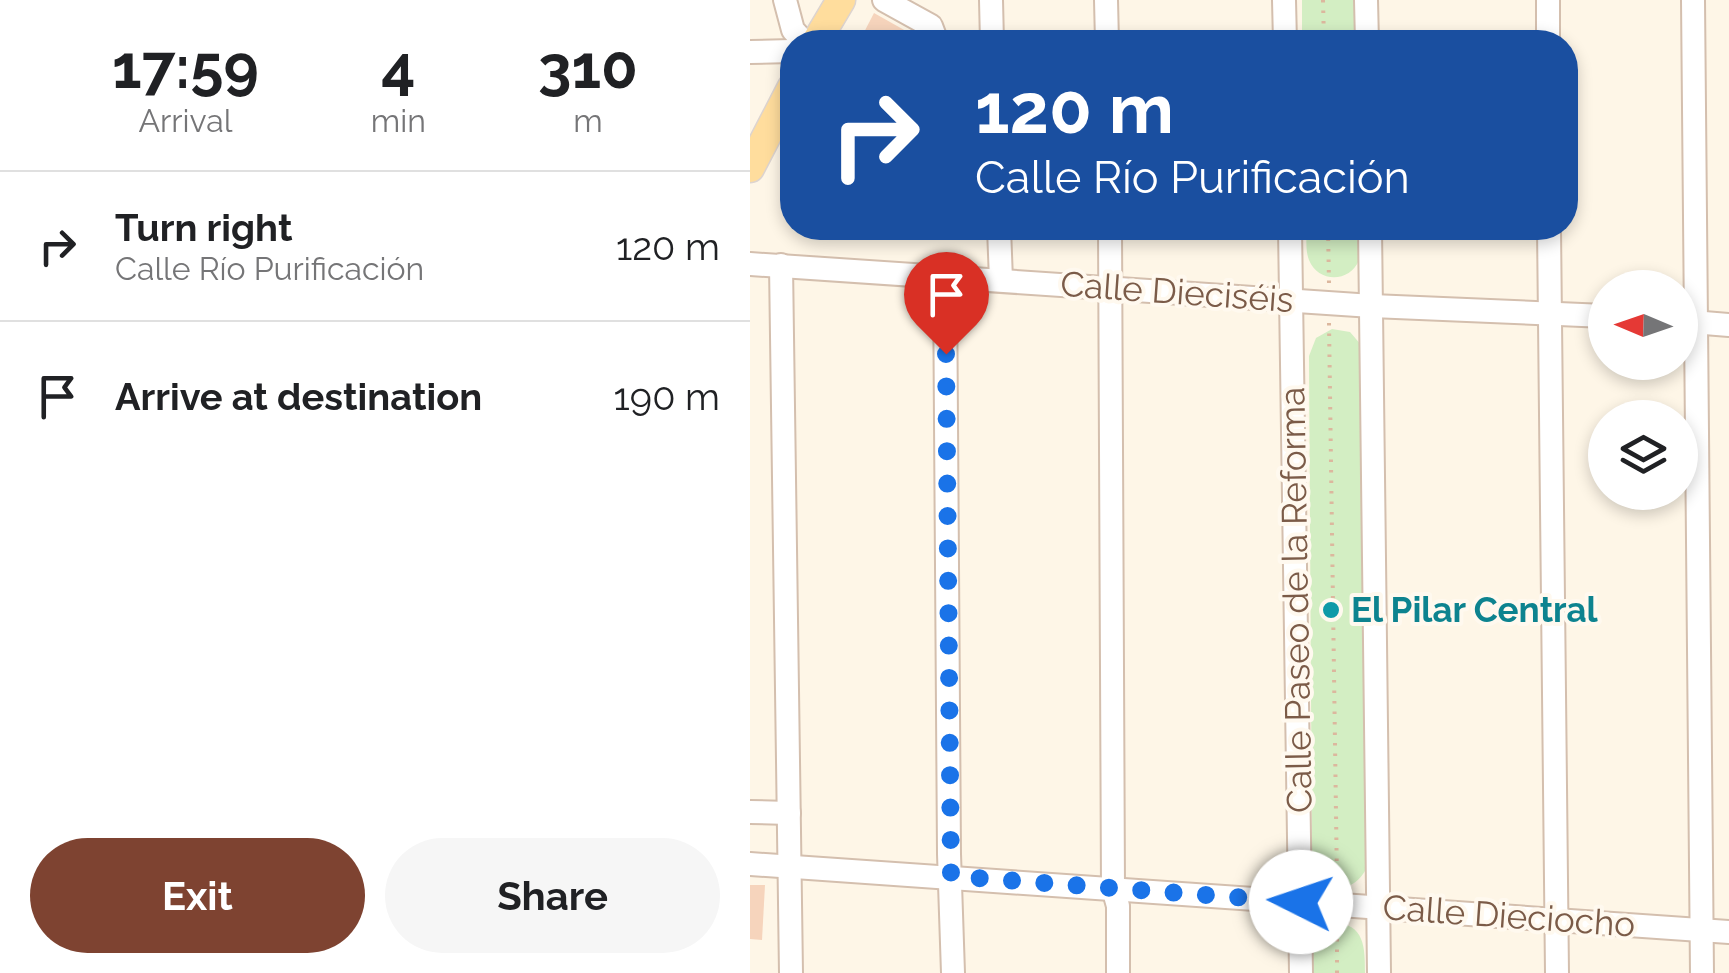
<!DOCTYPE html>
<meta charset="utf-8">
<style>
body{margin:0;font-family:Raleway,sans-serif;background:#f6f6f6;color:#202124;height:100vh;display:flex;flex-direction:column;font-size:38px;white-space:nowrap}
*{box-sizing:border-box;margin:0}
p{font-size:32px;color:#757577}
.icon{flex:none;width:55px;height:55px;fill:none;stroke:currentColor;stroke-width:2;stroke-linecap:round;stroke-linejoin:round}
.map{position:relative;flex:1;overflow:hidden}
.drawer{display:flex;flex-direction:column;background:#fff;width:750px}
.drawer>*{flex:none}
.guide{position:absolute;left:30px;top:30px;width:798px;height:210px;border-radius:40px;box-shadow:0 5px 15px #0003;background:#1a4fa0;color:#fff;overflow:hidden}
.needle{width:65px;rotate:272deg}
.fabs{position:absolute;left:838px;top:270px;display:grid;gap:20px}
.fabs a{display:grid;place-items:center;width:110px;height:110px;border-radius:50%;background:#fff;box-shadow:0 5px 15px #0003;font-size:50px}
.pin{position:absolute;display:grid;place-items:center;width:85px;height:85px;color:#fff;margin:-102px -42px;border-radius:50% 50% 50% 0;rotate:-45deg;box-shadow:0 0 10px #0007}
.pin .icon{rotate:45deg}
.me{position:absolute;width:110px;margin:-55px;rotate:274deg;stroke-linejoin:round;filter:drop-shadow(0 0 8px #0008)}
.turn{display:flex;align-items:center;gap:35px;height:210px;padding:0 30px;font-size:45px}
.turn .icon{width:130px;height:130px;stroke-width:2.5}
.turn b{display:block;font-size:70px;line-height:85px}
.eta{display:flex;justify-content:space-evenly;align-items:center;height:170px;text-align:center}
.eta b{font-size:60px;font-weight:700;line-height:70px}
.button{display:flex;gap:20px;margin-top:auto;padding:20px 30px}
.button a{flex:1;height:115px;border-radius:60px;background:#7e4331;color:#fff;font-size:40px;font-weight:700;line-height:115px;text-align:center}
.button a+a{background:#f6f6f6;color:#202124}
ul{padding:0;list-style:none}
li{display:flex;align-items:center;gap:30px;height:150px;padding:0 30px;border-top:2px solid #e0e0e0}
li div{flex:1}
li b{display:block;font-size:38px}
li em{font-style:normal}
main{display:flex;flex:1;min-height:0}
.map>svg:first-child{display:block}
.green{fill:#d3eec3}
.building{fill:#f6d4bc}
.lines{fill:none;stroke-linecap:round;stroke-linejoin:round}
.minor-casing{stroke:#d4bfae;stroke-width:26}
.major-casing{stroke:#ddd4cf;stroke-width:31}
.path{stroke:#dcb79e;stroke-width:4;stroke-dasharray:2.5 8;stroke-linecap:butt}
.minor{stroke:#fff;stroke-width:22}
.major{stroke:#ffdd9d;stroke-width:28}
.route{stroke:#1a73e8;stroke-width:18;stroke-dasharray:0 32.4}
.culture-dot{fill:#0f9aa8;stroke:#fff9ef;stroke-width:4}
.labels{text-anchor:middle;stroke-width:8;stroke-linejoin:round;paint-order:stroke}
.street-label{font-size:35px;fill:#7b5b48;stroke:#fff9ef}
.culture-label{font-size:35px;font-weight:bold;fill:#0d838f;stroke:#fff9ef;text-anchor:start}
</style>
<main>
<section class="drawer">
<div class="eta">
<div><b>17:59</b><p>Arrival</p></div>
<div><b>4</b><p>min</p></div>
<div><b>310</b><p>m</p></div>
</div>
<ul>
<li><svg class="icon" aria-label="right" viewBox="0 0 24 24"><path d="M7 20v-9h11M14 6l5 5-5 5"/></svg><div><b>Turn right</b><p>Calle Río Purificación</p></div><em>120 m</em></li>
<li><svg class="icon" aria-label="arrive" viewBox="0 0 24 24"><path d="M6 21V4h12l-3 4 3 4H6"/></svg><div><b>Arrive at destination</b></div><em>190 m</em></li>
</ul>
<div class="button"><a>Exit</a><a>Share</a></div>
</section>
<div class="map">
<svg width="979" height="973" viewBox="0 0 979 973">
<rect width="100%" height="100%" fill="#fef6e7"/>
<g class="green">
<path d="M552,0H606L607,42H552Z"/>
<path d="M556,228H611C611,238 613,250 609,260C600,283 568,283 559,260C555,250 557,238 556,228Z"/>
<path d="M582,329L600,332L612,346L617,867C605,894 575,894 562,867L559,356L566,338Z"/>
<path d="M583,923C615,923 615,948 615,973H561C561,951 559,931 583,923Z"/>
</g>
<g class="building">
<path d="M124,13L156,31L150,42H109Z"/>
<path d="M0,885H15L12,940L0,939Z"/>
</g>
<g class="lines">
<defs>
<g id="minor">
<path d="M35,0L43,30L54,42"/>
<path d="M134,0L181,26L187,42"/>
<path d="M241,0L242,42"/>
<path d="M356,0L357,42"/>
<path d="M534,0L535,42"/>
<path d="M616,0L617,42"/>
<path d="M798,0V42"/>
<path d="M943,0L952,973"/>
<path d="M0,52L42,51"/>
<path d="M249,228L251,280"/>
<path d="M360,228L363,888L368,906V973"/>
<path d="M540,228L551,973"/>
<path d="M620,228L629,973"/>
<path d="M799,228L807,973"/>
<path d="M0,264L622,306L855,316"/>
<path d="M31,265L41,973"/>
<path d="M195,277L199,854L203,973"/>
<path d="M930,321L979,325"/>
<path d="M0,812L39,813"/>
<path d="M0,864L979,932"/>
</g>
<g id="major">
<path d="M66,42L91,0"/>
<path d="M0,168L42,87"/>
</g>
</defs>
<use href="#minor" class="minor-casing"/>
<use href="#major" class="major-casing"/>
<g class="path">
<path d="M573,0L574,42"/>
<path d="M578,228L579,283"/>
<path d="M579,323L587,883"/>
<path d="M587,973V923"/>
</g>
<use href="#minor" class="minor"/>
<use href="#major" class="major"/>
</g>
<g class="lines">
<path class="route" d="M196,354L201,876L551,902"/>
</g>
<circle class="culture-dot" cx="581" cy="610" r="10"/>
<g class="labels">
<g class="street-label">
<text transform="translate(427 292) rotate(4)" y="12">Calle Dieciséis</text>
<text transform="translate(546 600) rotate(-91)" y="12">Calle Paseo de la Reforma</text>
<text transform="translate(759 916) rotate(4)" y="12">Calle Dieciocho</text>
</g>
<g class="culture-label">
<text x="601" y="622">El Pilar Central</text>
</g>
</g>
</svg>
<div class="fabs">
<a><svg class="needle" viewBox="-14 -14 28 28"><path d="M0-13l5 13h-10z" fill="#e53935"/><path d="M0 13l5-13h-10z" fill="#757577"/></svg></a>
<a><svg class="icon" aria-label="layers" viewBox="0 0 24 24"><path d="M12 4l9 5-9 5-9-5zM3 14l9 5 9-5"/></svg></a>
</div>
<div class="pin" style="left:196px;top:354px;background:#d93025"><svg class="icon" aria-label="arrive" viewBox="0 0 24 24"><path d="M6 21V4h12l-3 4 3 4H6"/></svg></div>
<svg class="me" style="left:551px;top:902px" viewBox="-20 -20 40 40"><circle r="19" fill="#fff"/><path d="M0-13L10 11 0 6-10 11z" fill="#1a73e8"/></svg>
<div class="guide">
<div class="turn"><svg class="icon" aria-label="right" viewBox="0 0 24 24"><path d="M7 20v-9h11M14 6l5 5-5 5"/></svg><div><b>120 m</b>Calle Río Purificación</div></div>
</div>
</div>
</main>
